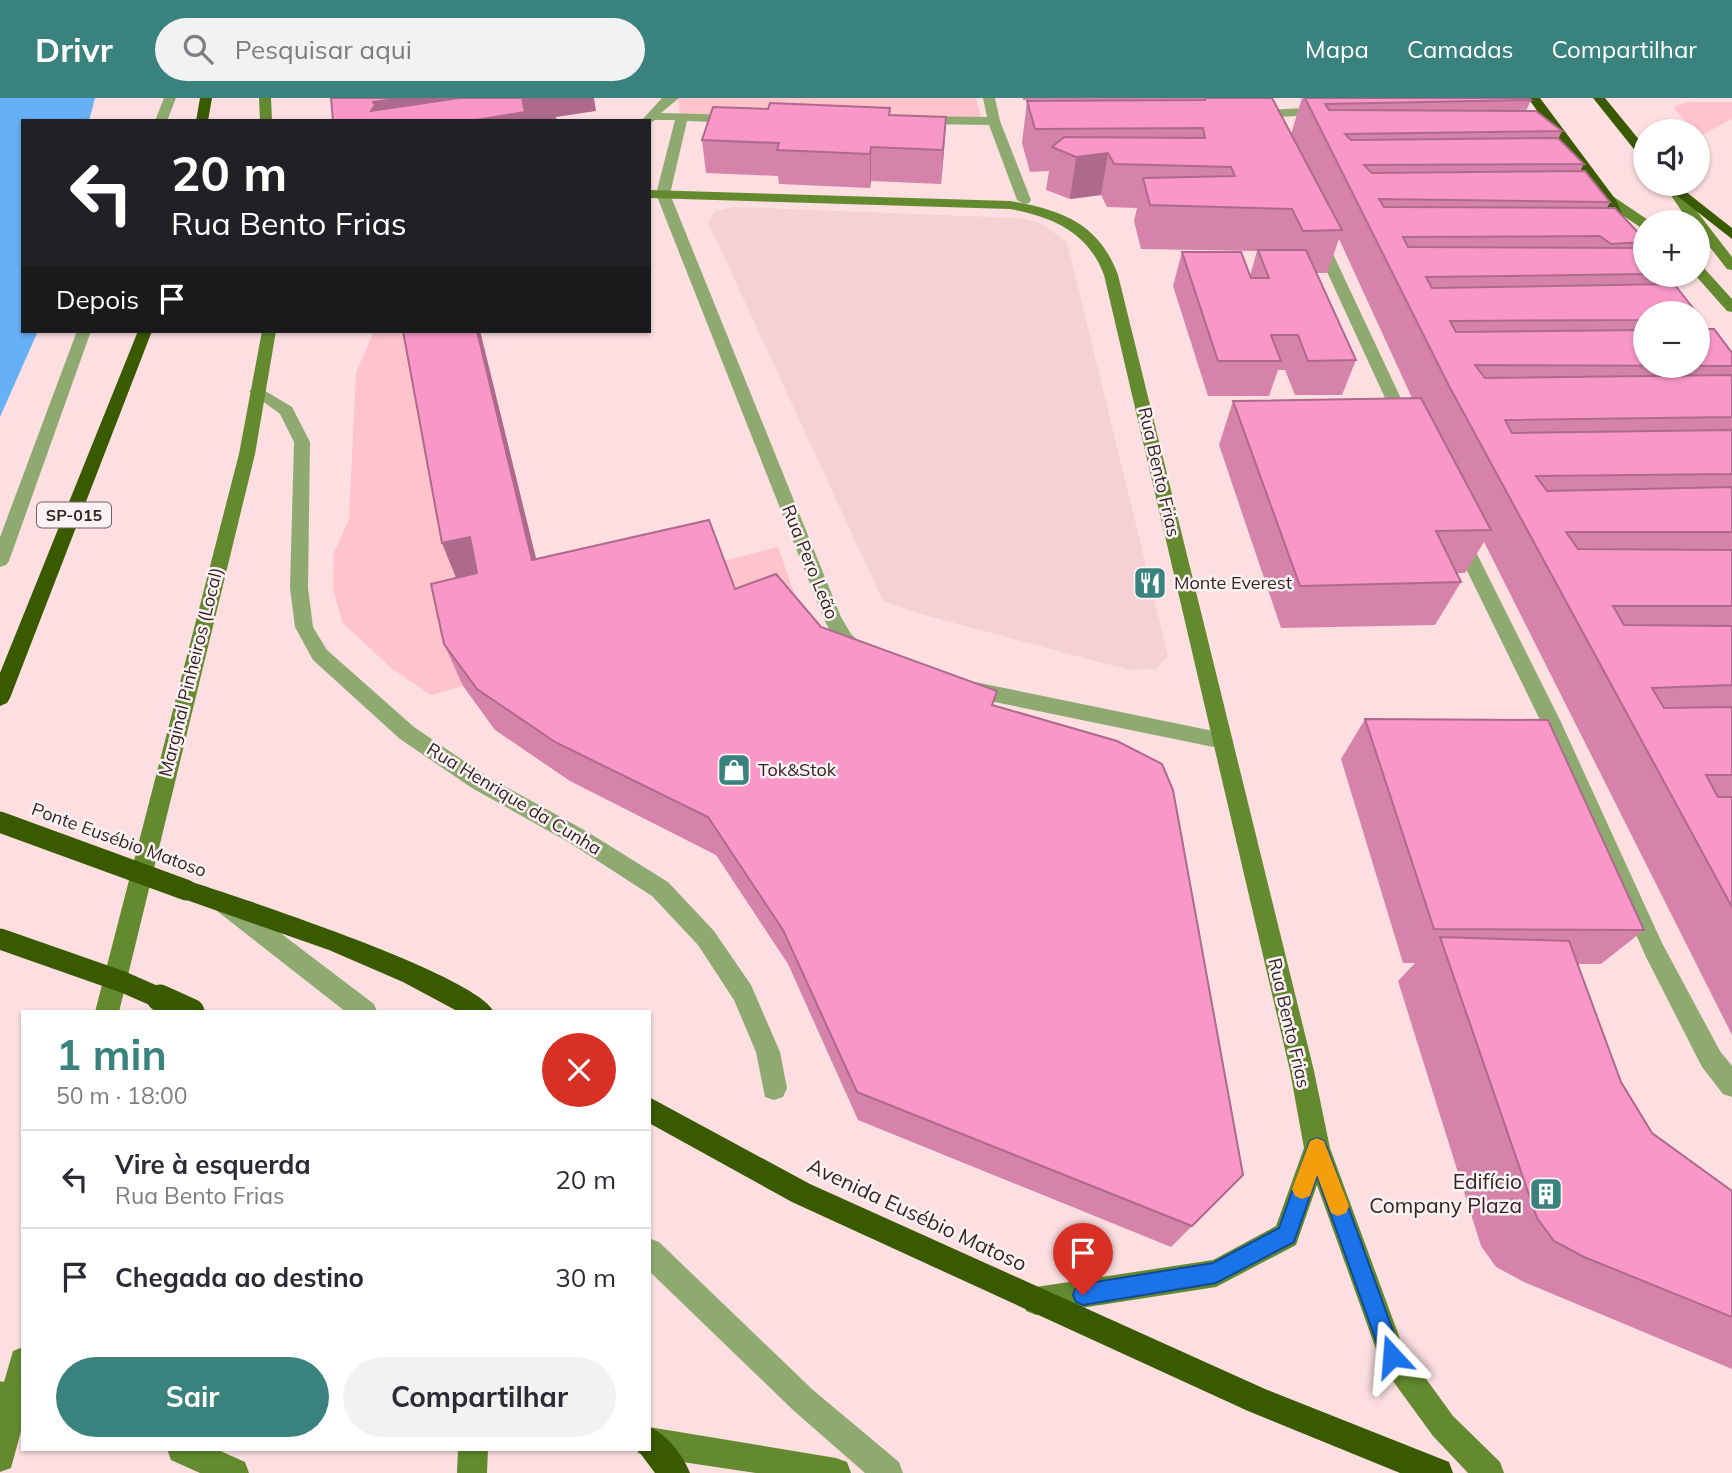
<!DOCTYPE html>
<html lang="pt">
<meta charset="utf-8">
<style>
body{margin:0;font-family:Mulish,sans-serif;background:#f2f2f3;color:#2b2b33;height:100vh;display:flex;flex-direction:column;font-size:26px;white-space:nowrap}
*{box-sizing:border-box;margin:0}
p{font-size:23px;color:#7c7c81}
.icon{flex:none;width:38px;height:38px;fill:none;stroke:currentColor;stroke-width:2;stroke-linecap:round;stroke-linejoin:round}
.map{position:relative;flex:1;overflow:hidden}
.panel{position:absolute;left:21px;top:912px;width:630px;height:441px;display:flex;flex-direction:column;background:#fff;border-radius:0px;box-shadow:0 2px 5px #0004}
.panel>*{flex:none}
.hud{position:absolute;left:21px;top:21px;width:630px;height:214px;border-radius:0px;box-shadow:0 2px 5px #0004;background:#202124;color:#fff;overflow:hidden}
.buttons{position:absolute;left:1633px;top:21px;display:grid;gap:14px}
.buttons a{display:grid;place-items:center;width:77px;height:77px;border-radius:50%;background:#fff;box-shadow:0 2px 5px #0004;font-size:35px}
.pin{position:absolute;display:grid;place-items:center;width:60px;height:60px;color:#fff;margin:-72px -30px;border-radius:50% 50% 50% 0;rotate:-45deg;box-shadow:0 0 7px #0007}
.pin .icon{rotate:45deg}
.me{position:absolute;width:77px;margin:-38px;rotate:341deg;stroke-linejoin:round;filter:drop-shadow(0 0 5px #0008)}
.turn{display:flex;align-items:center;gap:24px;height:147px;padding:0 35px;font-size:32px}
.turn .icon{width:91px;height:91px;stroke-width:2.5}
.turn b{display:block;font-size:49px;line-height:60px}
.then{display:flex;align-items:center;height:66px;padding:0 35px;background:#0003;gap:14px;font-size:26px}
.round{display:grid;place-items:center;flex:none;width:74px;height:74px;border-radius:37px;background:#f2f2f3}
.summary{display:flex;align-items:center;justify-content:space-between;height:119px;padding:0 35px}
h1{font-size:42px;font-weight:700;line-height:52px;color:#3a827d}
.action{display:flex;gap:14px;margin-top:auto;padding:14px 35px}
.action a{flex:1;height:80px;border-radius:42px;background:#3a827d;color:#fff;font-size:28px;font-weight:700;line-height:80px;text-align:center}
.action a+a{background:#f2f2f3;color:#2b2b33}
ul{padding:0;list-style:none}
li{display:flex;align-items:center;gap:21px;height:98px;padding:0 35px;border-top:2px solid #e1e1e2}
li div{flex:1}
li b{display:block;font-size:26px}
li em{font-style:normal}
header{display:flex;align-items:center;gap:42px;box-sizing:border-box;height:98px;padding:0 35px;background:#3a827d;color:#fff}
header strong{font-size:33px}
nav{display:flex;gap:38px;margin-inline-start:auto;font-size:24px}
.search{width:490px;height:63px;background:#f2f2f3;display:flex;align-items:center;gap:18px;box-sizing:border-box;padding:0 24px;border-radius:38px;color:#7c7c81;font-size:26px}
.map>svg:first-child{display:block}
.built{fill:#f5d1d6}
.green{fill:#ffc3cb}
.water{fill:#66b0f8}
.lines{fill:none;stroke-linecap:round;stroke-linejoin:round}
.lane{fill:#8eaa71;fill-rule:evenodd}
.street{fill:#8eaa71;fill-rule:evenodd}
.secondary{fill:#638a2e;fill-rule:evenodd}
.highway{fill:#3a5a00;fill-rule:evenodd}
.secondary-bridge{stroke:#638a2e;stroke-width:27}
.highway-bridge-far1{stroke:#3a5a00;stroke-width:21}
.highway-bridge{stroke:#3a5a00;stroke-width:27}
.wall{fill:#d683ac}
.shaded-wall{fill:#ae6a8c}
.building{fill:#f998c8;stroke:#ae6a8c;stroke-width:2}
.route{fill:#1a73e8;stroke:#114b97;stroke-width:2}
.slow{fill:#f59e0b}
.labels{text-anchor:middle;stroke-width:5;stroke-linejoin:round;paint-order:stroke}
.shield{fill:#fcf2f3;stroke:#706063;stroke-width:2}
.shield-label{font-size:16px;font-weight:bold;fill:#342225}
.street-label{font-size:18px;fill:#342225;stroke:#fcf2f3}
.poi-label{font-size:18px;fill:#342225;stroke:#fcf2f3;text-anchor:start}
.near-poi-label{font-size:21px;fill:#342225;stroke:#fcf2f3;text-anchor:end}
.near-street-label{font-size:21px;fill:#342225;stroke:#fcf2f3}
</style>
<header>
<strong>Drivr</strong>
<div class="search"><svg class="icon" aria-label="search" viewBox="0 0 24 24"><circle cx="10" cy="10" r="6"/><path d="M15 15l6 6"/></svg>Pesquisar aqui</div>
<nav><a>Mapa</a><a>Camadas</a><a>Compartilhar</a></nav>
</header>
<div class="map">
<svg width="1732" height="1375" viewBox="0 0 1732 1375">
<rect width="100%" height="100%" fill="#fddfe2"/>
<path class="built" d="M733,109L1021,120L1042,126L1067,144L1168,558L1156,571L1129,572L924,517L883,503L708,124L716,113Z"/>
<g class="green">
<path d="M678,0H976L981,19L680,16Z"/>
<path d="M1687,4H1732V21L1700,38L1675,12V8Z"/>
<path d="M374,233H412L460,488L463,588L431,597L391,570L342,524L333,491L334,454L349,422L356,275Z"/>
<path d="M778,449L800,512L741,533L715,465Z"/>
</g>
<path class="water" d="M0,0H95L89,23H23V233H38L0,319Z"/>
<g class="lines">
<g class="lane">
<path d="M164,0H176L167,23H155Z"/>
<path d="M662,0H679L661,15L737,17L743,21L737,25L687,23L670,96L663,100L656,96L675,22H655L649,26V23H641Z"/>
<path d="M983,0H995L1000,23L1031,102L1029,105L1024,106L1017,102L989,27L920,26L914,22L920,18L987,19Z"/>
<path d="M1326,9L1332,13L1330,16L1262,20L1256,16L1262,12Z"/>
<path d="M1318,135L1325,139L1413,326L1411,330H1399L1397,326L1311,139Z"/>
<path d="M77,233H91L9,463L6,467L0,469V439Z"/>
<path d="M1460,434L1469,440L1560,622L1662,845L1720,953L1732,968V999L1723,996L1702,969L1646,859L1540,622L1451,440Z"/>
<path d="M225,796L233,799L374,906L377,914H346L217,813L214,806L217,799Z"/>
<path d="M649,1140L659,1144L813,1292L899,1364L903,1375H865L793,1312L649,1173Z"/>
</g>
<g class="street">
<path d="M663,92L670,96L841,519L851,536L871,554L868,559C845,566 831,535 823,519L656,96Z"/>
<path d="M257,288L292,309L310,344L308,490L313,529L327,552L414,629L486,678L586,733L668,784L714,833L751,887L780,954L787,990L783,999L774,1002L765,999L756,954L734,902L698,847L652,798L570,745L472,690L400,641L313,562L295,529L290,490L294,344L280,316L249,293Z"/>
<path d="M970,583L1223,635L1230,637L1233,643L1230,649L1223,651L970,599L963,596L960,591L963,586Z"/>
</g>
<g class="secondary">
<path d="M259,0H271L272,23H260Z"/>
<path d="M1674,89L1679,90L1732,159V172L1727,171L1698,134V124H1689L1668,93Z"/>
<path d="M649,92L1010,103C1061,112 1099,125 1118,177L1314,973L1330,1050L1403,1249L1453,1318L1500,1364L1504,1375H1468L1433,1338L1382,1268L1317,1087L1296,1147L1216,1189L1036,1217L1026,1213L1022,1203L1026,1193L1036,1189L1213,1162L1276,1128L1304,1050L1290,973L1104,177C1088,134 1053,119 1010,111L649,100Z"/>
<path d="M1609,98L1614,99L1651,124H1645V130L1640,129L1604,105V99Z"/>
<path d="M1698,168L1703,169L1732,201V214L1727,213L1695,177H1698Z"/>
<path d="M262,233H276L255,356L119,914H95L239,356Z"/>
<path d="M23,1249V1326L11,1370L0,1374V1298L13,1253Z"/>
<path d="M649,1329L836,1360L847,1364L851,1375H756L649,1359L638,1355L637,1351H649Z"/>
<path d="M167,1351H216L245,1364L249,1375H200L171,1362Z"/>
<path d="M458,1351H488L487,1375H457Z"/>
</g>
<g class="highway">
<path d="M200,0H212L208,23H196Z"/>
<path d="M1528,0H1540L1616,102L1634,142L1645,155V168C1632,164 1621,143 1616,131C1594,83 1558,43 1528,0Z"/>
<path d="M1593,0H1605L1645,49V61L1641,60Z"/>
<path d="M1662,86H1676L1732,130V141Z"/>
<path d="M1698,223L1703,224L1732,259V274L1727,272L1698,236Z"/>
<path d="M138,233H152L10,600L7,605L0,608V575Z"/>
<path d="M186,782C235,798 478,877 494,914H459L403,884L329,852L178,799L175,792L178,785Z"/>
<path d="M649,999L810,1086L1265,1291L1449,1364L1453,1375H1400L1248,1313L792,1104L649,1025Z"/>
<path d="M649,1329C667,1336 683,1357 690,1375H655L637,1351H649Z"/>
</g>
<path class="secondary-bridge" d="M0,1297L23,1299"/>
<g class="highway-bridge-far1">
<path d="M0,724L186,792"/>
<path d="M0,841L123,884L164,902"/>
</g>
<path class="highway-bridge" d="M160,900L191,914"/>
</g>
<g class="wall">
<path d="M1023,0H1272L1291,36L1302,0H1529L1531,2L1526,13L1562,33L1558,41L1584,66L1580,73L1610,104L1607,110L1645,142V147L1643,150H1645V177H1671L1645,215V268L1732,255V937L1484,444L1465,475H1457L1461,484L1435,527L1281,530L1219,347L1233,303L1412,300L1339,141L1327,175H1317L1356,262L1342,297H1295L1285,272H1278L1269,298H1208L1173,188L1182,154L1250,178L1257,153L1141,151L1134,123L1137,110L1107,109L1101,97L1070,101L1046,92L1049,73L1030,74L1022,45L1027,3H1029V2H1023Z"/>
<path d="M890,17L944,52L941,86L871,83L870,90L779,86L778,78L706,75L702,42Z"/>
<path d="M1698,215L1703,222L1698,229Z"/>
<path d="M403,233H480L536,461L735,491L995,607L1243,1077L1171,1149L858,1022L788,866L716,757L570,683L495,632L463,588L444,546L456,480L442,445Z"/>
<path d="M1365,621L1644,832L1601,866H1577L1621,984L1652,1035L1732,1093V1271L1524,1184L1496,1169L1481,1148L1398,883L1415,865H1403L1341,661Z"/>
</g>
<g class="shaded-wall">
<path d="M402,0H594L596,13L556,19L557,23H374L371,13L373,4Z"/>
<path d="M946,19L944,52L941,86L943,52Z"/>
<path d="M871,49V83L870,90V56Z"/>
<path d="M1108,55L1101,97L1070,101L1076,59Z"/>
<path d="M477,233H480L547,505L532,462Z"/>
<path d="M470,439L487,482L460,489L442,445Z"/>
</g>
<g class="building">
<path d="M331,0H402L373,4L375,7L371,13L459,0H522L525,14L470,23H333Z"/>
<path d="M1205,0H1272L1342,132L1303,133L1292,111L1150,107L1143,80L1235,78L1231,69L1114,66L1108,55L1076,59L1052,49L1064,39L1205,40L1203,30L1035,31L1027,3L1205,2Z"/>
<path d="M1305,0H1529L1531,2L1325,6L1329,12L1536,13L1562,33L1345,36L1351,42L1558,40L1584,66L1364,67L1372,75L1585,73L1610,104L1379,101L1384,109L1615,110L1645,142V144L1611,146L1600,138L1403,139L1408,149L1645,150V176L1426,179L1432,190L1674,186L1697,215H1645V222L1450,223L1456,234L1645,232V268H1698V231H1714L1732,255V268L1475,267L1485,280L1732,277V319L1505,322L1512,335L1732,332V376L1536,378L1547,393L1732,389V434H1566L1578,451L1732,452V508H1613L1624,527L1732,528V587L1652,590L1664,610L1732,609V677H1706L1718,699H1732V809L1449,288Z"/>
<path d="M770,5L890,10L889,17L946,19L943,52L871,49L870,56L777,52L779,45L702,42L713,9L768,11Z"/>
<path d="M1258,152H1306L1356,262L1308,263L1298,237H1271L1281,263H1218L1182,154H1241L1251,180H1269Z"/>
<path d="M1698,215L1703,222H1698Z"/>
<path d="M403,233H477L532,462L709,422L735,491L776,476L821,529L997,593L992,607L1117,643L1162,666L1173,692L1243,1077L1192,1128L857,994L783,832L708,719L555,644L477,591L444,546L431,486L477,475L470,439L442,445Z"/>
<path d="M1421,300L1491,432L1436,433L1461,484L1300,488L1233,303Z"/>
<path d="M1365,621L1548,622L1644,832L1434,831Z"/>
<path d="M1440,839L1569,843L1621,984L1652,1035L1732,1093V1219L1584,1159L1554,1143L1537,1120Z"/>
</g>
<path class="route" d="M1317,1040L1324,1043L1327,1050L1402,1258L1399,1265L1392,1269L1384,1265L1317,1078L1294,1144L1216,1185L1083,1207L1076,1204L1073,1197L1076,1189L1083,1186L1213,1165L1279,1130L1310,1043Z"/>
<path class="slow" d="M1317,1040L1324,1043L1349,1108L1346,1115L1338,1118L1331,1115L1317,1077L1310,1098L1302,1101L1295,1098L1292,1091L1310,1043Z"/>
<defs>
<symbol id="restaurant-square" viewBox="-11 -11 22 22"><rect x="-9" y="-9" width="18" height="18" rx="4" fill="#3a827d" stroke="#fcf2f3"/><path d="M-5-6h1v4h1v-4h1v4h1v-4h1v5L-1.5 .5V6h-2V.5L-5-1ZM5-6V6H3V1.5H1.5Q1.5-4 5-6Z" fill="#fff"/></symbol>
<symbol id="shop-square" viewBox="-11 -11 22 22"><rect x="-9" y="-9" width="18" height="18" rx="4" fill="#3a827d" stroke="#fcf2f3"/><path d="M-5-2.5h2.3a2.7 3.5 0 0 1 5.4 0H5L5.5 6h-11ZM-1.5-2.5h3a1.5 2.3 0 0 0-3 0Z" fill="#fff"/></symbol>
<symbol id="building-square" viewBox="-11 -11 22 22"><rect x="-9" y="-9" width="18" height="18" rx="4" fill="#3a827d" stroke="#fcf2f3"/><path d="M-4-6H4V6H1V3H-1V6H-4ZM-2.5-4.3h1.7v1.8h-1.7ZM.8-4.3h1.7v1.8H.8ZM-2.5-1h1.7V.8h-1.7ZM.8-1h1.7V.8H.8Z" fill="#fff"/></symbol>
</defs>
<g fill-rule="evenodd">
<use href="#restaurant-square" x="1131" y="466" width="38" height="38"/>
<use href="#shop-square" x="715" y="653" width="38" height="38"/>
<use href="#building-square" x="1527" y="1077" width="38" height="38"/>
</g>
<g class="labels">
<rect class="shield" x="37" y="404.5" width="74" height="25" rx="5"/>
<g class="shield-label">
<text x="74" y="423">SP-015</text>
</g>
<g class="street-label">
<text transform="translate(1159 374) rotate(77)" y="6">Rua Bento Frias</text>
<text transform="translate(810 464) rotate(68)" y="6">Rua Pero Leão</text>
<text transform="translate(191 574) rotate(-76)" y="6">Marginal Pinheiros (Local)</text>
<text transform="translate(514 701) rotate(31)" y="6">Rua Henrique da Cunha</text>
<text transform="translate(119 742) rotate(20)" y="6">Ponte Eusébio Matoso</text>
<text transform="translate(1289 925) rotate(77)" y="6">Rua Bento Frias</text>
</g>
<g class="poi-label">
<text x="1174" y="491">Monte Everest</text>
<text x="758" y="678">Tok&amp;Stok</text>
</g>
<g class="near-poi-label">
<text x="1522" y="1091">Edifício<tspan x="1522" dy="24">Company Plaza</tspan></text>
</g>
<g class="near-street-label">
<text transform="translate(917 1117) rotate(25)" y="7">Avenida Eusébio Matoso</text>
</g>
</g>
</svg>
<div class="buttons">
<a><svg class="icon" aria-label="sound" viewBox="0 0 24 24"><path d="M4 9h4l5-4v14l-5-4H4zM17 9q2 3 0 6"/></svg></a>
<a>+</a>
<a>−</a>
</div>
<div class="pin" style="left:1083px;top:1197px;background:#d93025"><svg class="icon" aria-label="arrive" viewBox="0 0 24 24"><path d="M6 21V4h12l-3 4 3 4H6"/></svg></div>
<svg class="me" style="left:1392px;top:1258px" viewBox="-20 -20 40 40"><path d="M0-17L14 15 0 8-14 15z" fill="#1a73e8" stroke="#fff" stroke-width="4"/></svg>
<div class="hud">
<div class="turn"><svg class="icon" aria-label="left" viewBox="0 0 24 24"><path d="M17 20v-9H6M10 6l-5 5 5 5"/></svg><div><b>20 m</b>Rua Bento Frias</div></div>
<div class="then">Depois<svg class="icon" aria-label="arrive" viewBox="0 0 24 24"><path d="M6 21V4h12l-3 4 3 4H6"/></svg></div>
</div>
<section class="panel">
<div class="summary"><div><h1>1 min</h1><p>50 m · 18:00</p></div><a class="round" style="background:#d93025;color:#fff"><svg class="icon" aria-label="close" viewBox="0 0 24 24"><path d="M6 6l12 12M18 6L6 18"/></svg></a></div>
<ul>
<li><svg class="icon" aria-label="left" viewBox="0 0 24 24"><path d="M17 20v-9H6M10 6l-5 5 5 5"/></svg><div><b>Vire à esquerda</b><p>Rua Bento Frias</p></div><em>20 m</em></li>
<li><svg class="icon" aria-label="arrive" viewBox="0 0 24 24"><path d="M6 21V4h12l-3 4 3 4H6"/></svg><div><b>Chegada ao destino</b></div><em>30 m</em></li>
</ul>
<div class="action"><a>Sair</a><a>Compartilhar</a></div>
</section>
</div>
